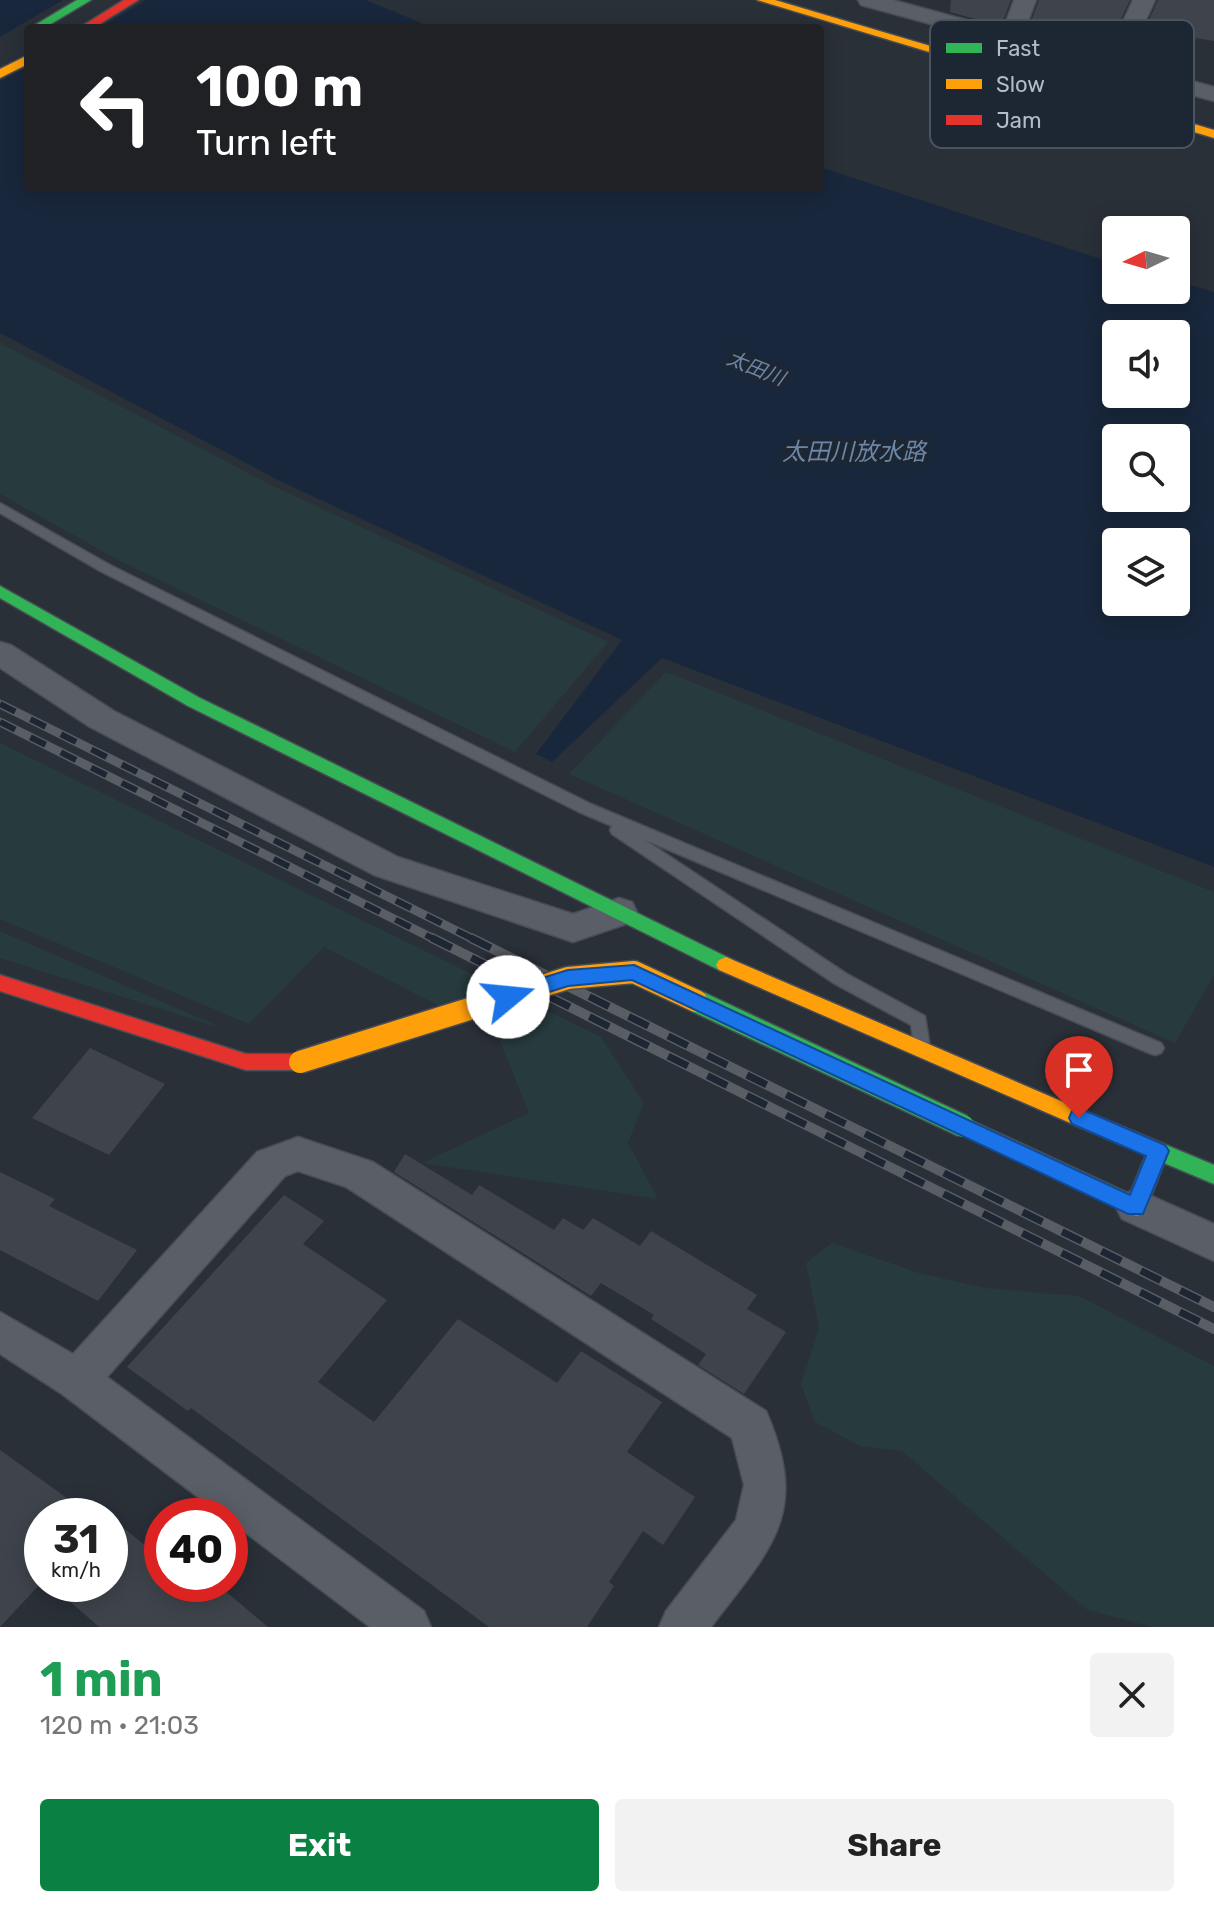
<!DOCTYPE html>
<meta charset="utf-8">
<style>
body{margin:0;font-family:Rubik,"Noto Sans JP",sans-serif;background:#f2f2f2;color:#222;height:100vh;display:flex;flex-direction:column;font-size:30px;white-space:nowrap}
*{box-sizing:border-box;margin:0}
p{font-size:26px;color:#767676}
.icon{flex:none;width:44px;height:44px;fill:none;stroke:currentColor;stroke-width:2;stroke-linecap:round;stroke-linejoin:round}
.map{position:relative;height:1627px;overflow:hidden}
.details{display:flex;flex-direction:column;background:#fff;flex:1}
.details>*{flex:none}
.guide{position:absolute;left:24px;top:24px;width:800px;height:168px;border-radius:8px;box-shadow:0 4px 20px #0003;background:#202124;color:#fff;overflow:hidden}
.needle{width:52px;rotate:265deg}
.controls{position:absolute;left:1102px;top:216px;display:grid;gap:16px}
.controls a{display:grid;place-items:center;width:88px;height:88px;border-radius:8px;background:#fff;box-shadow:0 4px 20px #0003;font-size:40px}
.speed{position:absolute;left:24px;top:1498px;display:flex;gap:16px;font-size:40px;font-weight:700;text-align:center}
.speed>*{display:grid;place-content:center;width:104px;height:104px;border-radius:50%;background:#fff;box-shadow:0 4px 20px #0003;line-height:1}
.speed small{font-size:20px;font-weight:400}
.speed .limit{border:12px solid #d22;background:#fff;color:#111}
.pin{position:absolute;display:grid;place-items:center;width:68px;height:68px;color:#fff;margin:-82px -34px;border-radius:50% 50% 50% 0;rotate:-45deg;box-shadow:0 0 8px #0007}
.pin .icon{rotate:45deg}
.me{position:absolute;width:88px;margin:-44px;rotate:73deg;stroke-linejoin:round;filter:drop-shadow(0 0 6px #0008)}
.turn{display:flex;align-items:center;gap:28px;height:168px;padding:0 40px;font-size:36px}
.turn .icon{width:104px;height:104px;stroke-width:2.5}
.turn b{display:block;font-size:56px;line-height:68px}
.round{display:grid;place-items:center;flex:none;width:84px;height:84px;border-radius:8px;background:#f2f2f2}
.head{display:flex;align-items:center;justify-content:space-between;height:136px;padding:0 40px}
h1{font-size:48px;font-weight:700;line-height:60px;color:#1e9e55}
.action{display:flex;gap:16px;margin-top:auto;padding:16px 40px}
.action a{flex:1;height:92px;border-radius:8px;background:#0b8043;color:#fff;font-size:32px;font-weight:700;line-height:92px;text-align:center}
.action a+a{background:#f2f2f2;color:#222}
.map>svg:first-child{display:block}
.green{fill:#273a3e}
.water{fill:#19273c;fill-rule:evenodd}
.pier{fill:#2a3038}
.building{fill:#3f444c}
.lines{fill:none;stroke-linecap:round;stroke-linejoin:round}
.lane-casing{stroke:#484c55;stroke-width:3}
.street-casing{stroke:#484c55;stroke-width:3}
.fast-casing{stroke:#484c55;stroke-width:3}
.slow-casing{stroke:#484c55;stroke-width:3}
.jam-casing{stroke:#484c55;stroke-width:3}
.lane{fill:#5a5e66;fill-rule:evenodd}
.street{fill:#5a5e66;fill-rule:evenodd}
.fast{fill:#30b455;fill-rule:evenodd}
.slow{fill:#ff9f0a;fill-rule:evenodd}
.jam{fill:#e5322d;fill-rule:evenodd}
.rail-far1-casing{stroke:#595d64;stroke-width:9}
.rail-casing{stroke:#595d64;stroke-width:10}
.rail-far1{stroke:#1d2633;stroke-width:6;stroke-dasharray:17;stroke-linecap:butt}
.rail{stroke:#1d2633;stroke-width:7;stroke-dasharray:22;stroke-linecap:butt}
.fast-bridge-casing{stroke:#484c55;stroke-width:25;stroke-linecap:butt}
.slow-bridge-casing{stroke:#484c55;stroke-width:25;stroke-linecap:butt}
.fast-bridge{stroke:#30b455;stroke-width:22}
.slow-bridge{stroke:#ff9f0a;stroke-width:22}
.route{fill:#1a73e8;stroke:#114b97;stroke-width:2}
.labels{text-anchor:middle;stroke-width:8;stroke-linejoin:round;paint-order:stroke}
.far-water-label{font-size:20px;font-style:italic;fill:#6d86a8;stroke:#1d2633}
.water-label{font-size:24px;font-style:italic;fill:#6d86a8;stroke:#1d2633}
.key{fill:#1d2633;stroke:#4a5360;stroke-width:2}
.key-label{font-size:22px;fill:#b4bcc9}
</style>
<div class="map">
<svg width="1214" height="1627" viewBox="0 0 1214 1627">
<rect width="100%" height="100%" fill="#2a3038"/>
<g class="green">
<path d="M0,343L271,485L608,642L515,752L118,560L0,494Z"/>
<path d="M666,672L1214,892V975L1175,1043L569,774Z"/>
<path d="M0,743L601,1037L644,1103L628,1143L658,1199L422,1163L529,1113L498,1036L324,947L249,1024L0,919Z"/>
<path d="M0,931L227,1030L0,958Z"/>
<path d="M832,1243L919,1273L985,1288L1079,1296L1214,1366V1627H1151L1086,1609L902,1451L860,1446L815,1422L801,1384L819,1327L806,1263Z"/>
</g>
<path class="water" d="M0,0H366L433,28H28V188H820V167L1116,264V290H1176V281L1214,292V867L662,658L552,762L536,754L622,640L280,481L0,333ZM1116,334H1176V394H1116ZM1116,438H1176V498H1116ZM1116,542H1176V602H1116Z"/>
<path class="pier" d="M63,0H146L99,28H28V67L0,81V37Z"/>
<g class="building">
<path d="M951,0H1011L1001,26L950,12Z"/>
<path d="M1039,0H1130L1105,52L1027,33Z"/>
<path d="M1158,0H1214V41L1196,38L1180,75L1135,62L1137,58L1132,57Z"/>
<path d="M90,1048L165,1084L109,1155L32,1118Z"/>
<path d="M405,1154L472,1195L479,1185L554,1230L563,1218L583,1230L593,1218L640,1246L651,1231L757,1295L747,1309L786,1332L744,1394L698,1365L706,1354L651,1319L654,1315L601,1283L591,1296L394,1172Z"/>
<path d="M0,1172L55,1199L49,1206L137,1250L98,1301L0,1250Z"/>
<path d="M284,1195L324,1221L303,1244L387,1300L318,1382L374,1422L458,1319L557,1383L581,1351L662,1402L627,1452L695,1497L663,1545L643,1531L609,1582L614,1586L587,1627H489L191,1408L188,1411L127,1367Z"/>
<path d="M0,1450L92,1516H42V1582L0,1627Z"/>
<path d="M110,1517L162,1559V1584H217L268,1627H99L50,1584H110Z"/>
</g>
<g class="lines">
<defs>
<path id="lane" d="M0,503L110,565L591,804L1161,1043L1164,1048L1161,1053L1155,1055L1149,1053L645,840L847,974L925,1016L930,1048L927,1053L921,1055L915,1053L911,1025L835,984L612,834L610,830L612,826L579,812L100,571L0,513Z"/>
<g id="street">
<path d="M858,0H893L1003,30L1014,0H1036L1023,35L1106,58L1133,0H1155L1126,63L1214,87V101L861,5Z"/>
<path d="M0,642L11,645L114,711L398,857L573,914L619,898L632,902L637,912L632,922L573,942L374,875L90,727L0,668Z"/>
<path d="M298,1137L373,1162L766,1411C811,1514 771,1548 711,1627H659L666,1611L736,1520L744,1485L732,1438L346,1187L298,1171L285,1176L107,1377L424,1611L431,1627H370L230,1521V1516H223L62,1394L0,1354V1312L73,1354L257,1152Z"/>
<path d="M1136,1189L1214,1224V1261L1122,1219L1116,1207L1122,1195Z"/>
</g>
<g id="fast">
<path d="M77,0H91L44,28H30Z"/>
<path d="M0,586L200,698L733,960L736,965L733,970H719L188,706L0,598Z"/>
<path d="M1082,1110L1214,1165V1184L1164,1163L1144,1214L1136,1216L956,1132L953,1126L956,1120L963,1117L970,1120L1130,1194L1146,1155L1075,1125L1072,1119L1075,1113Z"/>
</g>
<g id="slow">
<path d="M757,0H775L1214,130V138Z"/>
<path d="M28,55V64L0,78V69Z"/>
<path d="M726,957L1089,1113L1092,1119L1089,1125L1082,1128L1075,1125L719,970L716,965L719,960Z"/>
</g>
<g id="jam">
<path d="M124,0H138L93,28H79Z"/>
<path d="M0,975L246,1054H300L307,1056L310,1062L307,1068L300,1070H246L0,991Z"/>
</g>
</defs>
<use href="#lane" class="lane-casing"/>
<use href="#street" class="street-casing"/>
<use href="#fast" class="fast-casing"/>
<use href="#slow" class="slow-casing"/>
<use href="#jam" class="jam-casing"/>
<use href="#lane" class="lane"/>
<use href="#street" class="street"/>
<use href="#fast" class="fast"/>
<use href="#slow" class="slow"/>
<use href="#jam" class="jam"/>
<defs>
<g id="rail-far1">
<path d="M0,704L475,940"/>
<path d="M0,722L436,940"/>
</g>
<g id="rail">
<path d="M432,938L1214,1329"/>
<path d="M471,938L1214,1307"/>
</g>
</defs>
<use href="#rail-far1" class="rail-far1-casing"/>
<use href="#rail" class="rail-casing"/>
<use href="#rail-far1" class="rail-far1"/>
<use href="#rail" class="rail"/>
<defs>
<path id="fast-bridge" d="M696,1001L963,1126"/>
<path id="slow-bridge" d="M300,1062L568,978L634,972L696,1001"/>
</defs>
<use href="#fast-bridge" class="fast-bridge-casing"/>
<use href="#slow-bridge" class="slow-bridge-casing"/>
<use href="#fast-bridge" class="fast-bridge"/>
<use href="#slow-bridge" class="slow-bridge"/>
</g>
<path class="route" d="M634,965L1130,1195L1146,1156L1072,1124L1069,1118L1072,1111H1086L1165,1145L1169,1151L1143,1214H1128L632,980L568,986L508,1005L499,997L501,991L568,970Z"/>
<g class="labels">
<g class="far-water-label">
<text transform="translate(756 368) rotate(22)" y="7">太田川</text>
</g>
<g class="water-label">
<text x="854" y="460">太田川放水路</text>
</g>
</g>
<rect x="930" y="20" width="264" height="128" rx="12" class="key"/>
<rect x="946" y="43" width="36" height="10" fill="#30b455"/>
<rect x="946" y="79" width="36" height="10" fill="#ff9f0a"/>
<rect x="946" y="115" width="36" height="10" fill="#e5322d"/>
<g class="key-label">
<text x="996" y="56">Fast</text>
<text x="996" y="92">Slow</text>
<text x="996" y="128">Jam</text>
</g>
</svg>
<div class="controls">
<a><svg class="needle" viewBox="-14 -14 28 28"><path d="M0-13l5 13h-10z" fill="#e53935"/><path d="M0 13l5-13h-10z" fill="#767676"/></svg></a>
<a><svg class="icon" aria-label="sound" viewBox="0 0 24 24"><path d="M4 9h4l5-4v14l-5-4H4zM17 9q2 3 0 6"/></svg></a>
<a><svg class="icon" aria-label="search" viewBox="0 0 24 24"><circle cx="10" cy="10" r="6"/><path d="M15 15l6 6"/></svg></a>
<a><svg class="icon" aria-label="layers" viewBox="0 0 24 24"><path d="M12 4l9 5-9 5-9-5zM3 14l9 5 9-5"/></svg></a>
</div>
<div class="speed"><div>31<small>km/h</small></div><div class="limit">40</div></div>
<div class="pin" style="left:1079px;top:1118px;background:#d93025"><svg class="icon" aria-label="arrive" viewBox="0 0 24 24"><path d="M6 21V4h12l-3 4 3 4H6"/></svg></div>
<svg class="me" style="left:508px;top:997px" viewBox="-20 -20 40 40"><circle r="19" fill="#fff"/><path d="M0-13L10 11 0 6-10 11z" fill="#1a73e8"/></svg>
<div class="guide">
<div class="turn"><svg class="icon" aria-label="left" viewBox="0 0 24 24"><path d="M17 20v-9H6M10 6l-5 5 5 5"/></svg><div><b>100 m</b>Turn left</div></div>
</div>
</div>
<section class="details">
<div class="head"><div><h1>1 min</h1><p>120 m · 21:03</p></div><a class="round"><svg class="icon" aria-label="close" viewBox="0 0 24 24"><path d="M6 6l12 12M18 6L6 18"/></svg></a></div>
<div class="action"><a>Exit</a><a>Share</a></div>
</section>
